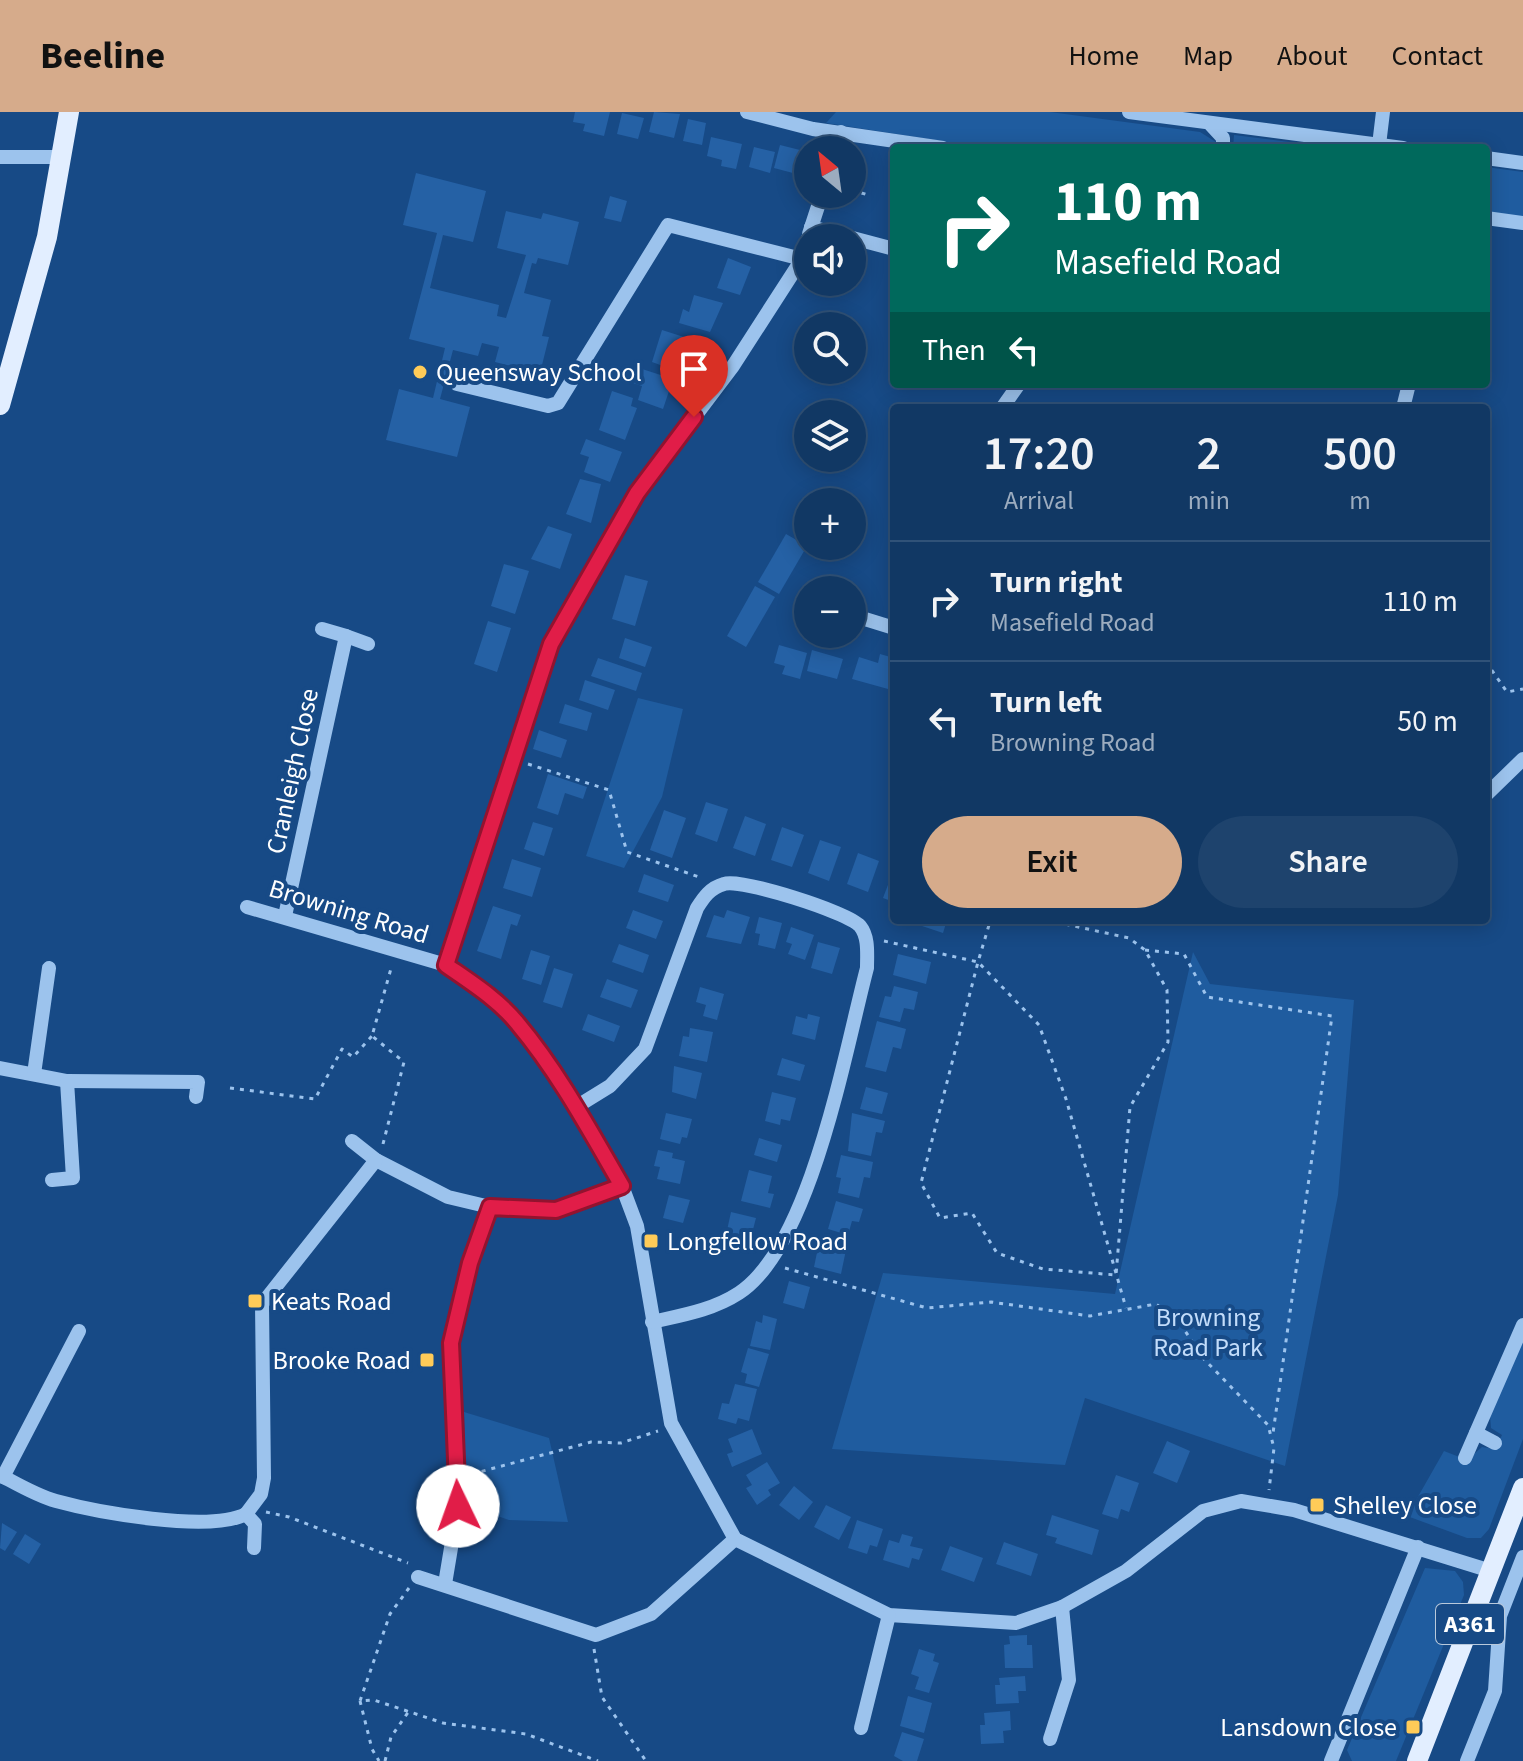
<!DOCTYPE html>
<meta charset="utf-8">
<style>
body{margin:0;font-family:"Source Sans 3",sans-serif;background:#1e436d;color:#f1f3f6;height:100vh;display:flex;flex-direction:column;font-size:30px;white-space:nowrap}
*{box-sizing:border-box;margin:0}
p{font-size:26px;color:#9cacbf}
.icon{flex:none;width:44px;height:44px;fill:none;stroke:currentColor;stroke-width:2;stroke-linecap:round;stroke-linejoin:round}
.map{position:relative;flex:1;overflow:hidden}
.panel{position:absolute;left:890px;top:292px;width:600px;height:520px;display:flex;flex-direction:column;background:#113864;border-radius:8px;box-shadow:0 4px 20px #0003,0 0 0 2px #305278}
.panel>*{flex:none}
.banner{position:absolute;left:890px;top:32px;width:600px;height:244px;border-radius:8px;box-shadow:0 4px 20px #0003,0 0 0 2px #305278;background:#00695c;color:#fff;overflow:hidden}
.needle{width:52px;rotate:331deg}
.fabs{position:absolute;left:794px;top:24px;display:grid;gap:16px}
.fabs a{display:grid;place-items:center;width:72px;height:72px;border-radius:50%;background:#113864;box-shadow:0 4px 20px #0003,0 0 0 2px #305278;font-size:40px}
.pin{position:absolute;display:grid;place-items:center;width:68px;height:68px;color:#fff;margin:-82px -34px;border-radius:50% 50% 50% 0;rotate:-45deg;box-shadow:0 0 8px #0007}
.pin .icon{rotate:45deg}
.me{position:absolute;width:88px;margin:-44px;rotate:357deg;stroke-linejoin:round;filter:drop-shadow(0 0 6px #0008)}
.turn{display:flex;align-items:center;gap:28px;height:168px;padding:0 32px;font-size:36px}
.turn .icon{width:104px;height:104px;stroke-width:2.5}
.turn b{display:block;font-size:56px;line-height:68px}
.then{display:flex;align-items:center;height:76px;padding:0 32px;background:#0003;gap:16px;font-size:30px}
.eta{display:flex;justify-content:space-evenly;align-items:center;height:136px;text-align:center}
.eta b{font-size:48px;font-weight:600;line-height:56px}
.button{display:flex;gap:16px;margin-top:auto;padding:16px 32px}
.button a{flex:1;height:92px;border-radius:48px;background:#d6ab8b;color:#111;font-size:32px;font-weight:600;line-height:92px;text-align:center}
.button a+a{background:#1e436d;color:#f1f3f6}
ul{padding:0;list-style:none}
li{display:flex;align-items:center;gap:24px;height:120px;padding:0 32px;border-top:2px solid #305278}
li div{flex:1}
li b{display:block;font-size:30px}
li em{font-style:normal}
header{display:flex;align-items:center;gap:48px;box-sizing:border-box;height:112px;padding:0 40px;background:#d6ab8b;color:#111}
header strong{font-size:38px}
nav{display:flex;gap:44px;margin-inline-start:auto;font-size:28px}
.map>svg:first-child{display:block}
.green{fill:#1f5c9f}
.building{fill:#2561a5}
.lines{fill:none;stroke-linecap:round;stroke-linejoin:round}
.path{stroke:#9cc3ed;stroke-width:3;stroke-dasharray:4 6;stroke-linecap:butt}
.minor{stroke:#9cc3ed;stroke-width:14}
.major{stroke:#e2eeff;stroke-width:20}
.route-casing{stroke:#92132f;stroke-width:20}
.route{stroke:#e11d48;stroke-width:14}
.poi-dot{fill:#ffcb58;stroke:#174a86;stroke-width:3}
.labels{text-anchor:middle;stroke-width:8;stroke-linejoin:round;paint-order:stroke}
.shield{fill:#174a86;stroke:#b9c9db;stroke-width:2}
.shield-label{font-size:24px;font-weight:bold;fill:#fff}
.poi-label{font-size:26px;fill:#fff;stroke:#174a86;text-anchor:start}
.street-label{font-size:26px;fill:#fff;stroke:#174a86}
.park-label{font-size:26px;fill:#c2dcfa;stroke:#174a86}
</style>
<header>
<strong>Beeline</strong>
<nav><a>Home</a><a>Map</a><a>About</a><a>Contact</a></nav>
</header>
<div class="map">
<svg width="1523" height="1649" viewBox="0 0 1523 1649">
<rect width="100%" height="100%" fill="#174a86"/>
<g class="green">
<path d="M836,0H1050L1200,20L1216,30V36H986L826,11Z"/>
<path d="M1234,23L1337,36H1233Z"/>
<path d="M1486,55L1523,60V105L1486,100Z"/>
<path d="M638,586L683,597L662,685L624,756L586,744Z"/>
<path d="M1193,840L1210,872L1354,888L1338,1083L1285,1354L1085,1286L1065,1353L832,1337L883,1161L1115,1182Z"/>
<path d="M1523,1227V1327L1489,1417L1481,1426H1467L1407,1404L1444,1339L1467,1348L1482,1335L1495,1337L1502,1323L1491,1316L1490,1303Z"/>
<path d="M464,1300L549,1326L568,1410L509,1408L466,1393Z"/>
<path d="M1425,1456L1455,1459L1463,1470L1464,1483L1396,1649H1352L1347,1638Z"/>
</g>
<g class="building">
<path d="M575,0H610L604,24L583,19L585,12L573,10Z"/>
<path d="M654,0L680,2L674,26L649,20Z"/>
<path d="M622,1L644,6L638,27L617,22Z"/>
<path d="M688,7L706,11L702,33L683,29Z"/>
<path d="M711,25L742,32L736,57L721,54L722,48L707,44Z"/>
<path d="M780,33L808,40V65L774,56Z"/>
<path d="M754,35L775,40L770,61L749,55Z"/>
<path d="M416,61L486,79L473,130L443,123L430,176L499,193L497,204L506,206L526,143L497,136L506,99L541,107L543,101L579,110L568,153L538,146L536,152L532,151L524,181L551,188L542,224L549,225L540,261L495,250L499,235L482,231L478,244L453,238L440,287L470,295L457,345L386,328L399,277L433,286L445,236L409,227L437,121L403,113Z"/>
<path d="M610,84L627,89L621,110L604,106Z"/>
<path d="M728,146L751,155L740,183L717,176Z"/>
<path d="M694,183L723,191L710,220L679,211L683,197L689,200Z"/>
<path d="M662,218L684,225L674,258L652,250Z"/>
<path d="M639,256L673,267L663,297L638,288L642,274L633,271Z"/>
<path d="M612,279L633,286L631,294L637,296L625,328L599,318Z"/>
<path d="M586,327L622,340L610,370L584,360L589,345L580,342Z"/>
<path d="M580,367L601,372L591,411L566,402Z"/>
<path d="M548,414L572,422L560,457L531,447Z"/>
<path d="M786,422L807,434L779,482L758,470Z"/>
<path d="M504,452L529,459L515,502L491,494Z"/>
<path d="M625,463L648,469L635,514L612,507Z"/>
<path d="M755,474L775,485L746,535L727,524Z"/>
<path d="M488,509L511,516L497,560L474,552Z"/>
<path d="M625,526L652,535L645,555L619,546Z"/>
<path d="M779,533L807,541L800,567L782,562L785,554L774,551Z"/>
<path d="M812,538L843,547L837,567L807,559Z"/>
<path d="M880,542L894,546V566L888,577L852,567L859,545L878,551Z"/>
<path d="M598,546L642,561L636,579L591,564Z"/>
<path d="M585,568L615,578L608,598L579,588Z"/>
<path d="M565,592L592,601L587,619L559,611Z"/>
<path d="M539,618L567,628L561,646L533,637Z"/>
<path d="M548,662L587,675L583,687L565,681L558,703L537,696Z"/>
<path d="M706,690L728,697L717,730L695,722Z"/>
<path d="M664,698L686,706L672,746L650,738Z"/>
<path d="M745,704L766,712L755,744L733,736Z"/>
<path d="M533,710L553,716L544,744L524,737Z"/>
<path d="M782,715L804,723L792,755L771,748Z"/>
<path d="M820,728L841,735L829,769L808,761Z"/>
<path d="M858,741L879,749L868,780L847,772Z"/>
<path d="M512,747L541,756L532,785L503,776Z"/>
<path d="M894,757V790L883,786Z"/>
<path d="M644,762L674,773L668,790L638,780Z"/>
<path d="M493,794L521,803L517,814L511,812L501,847L477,839Z"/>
<path d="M633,798L663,809L656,827L626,816Z"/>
<path d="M727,798L750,805L741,832L706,825L714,803L724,806Z"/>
<path d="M759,805L782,811L775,837L758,833L760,822L755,821Z"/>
<path d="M924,808H947L943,821L922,814Z"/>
<path d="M791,815L814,823L805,848L788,842L792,832L786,830Z"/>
<path d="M818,830L840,836L832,862L811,856Z"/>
<path d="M619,832L649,843L643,861L612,850Z"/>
<path d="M531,838L550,844L541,873L522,867Z"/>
<path d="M898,842L931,850L926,872L893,863Z"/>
<path d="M554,856L573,862L562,896L543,890Z"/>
<path d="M607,867L638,878L631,896L600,885Z"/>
<path d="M894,874L918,880L914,898L904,896L900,910L879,905L885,884L891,885Z"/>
<path d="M700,875L724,882L717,908L703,904L706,893L696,890Z"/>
<path d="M588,902L620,914L614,930L582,918Z"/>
<path d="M808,902L820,905L815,928L792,922L796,904L807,907Z"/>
<path d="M877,909L906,917L901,937L893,935L886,960L865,955Z"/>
<path d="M690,916L713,920L707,950L679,944L683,924L689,925Z"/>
<path d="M782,946L805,953L800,969L777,963Z"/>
<path d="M674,954L702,961L696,987L672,980Z"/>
<path d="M866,975L888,981L882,1002L860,997Z"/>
<path d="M772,980L796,986L790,1009L781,1007L780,1013L765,1009Z"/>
<path d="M666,1001L692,1007L687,1026L682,1025L680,1032L660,1027Z"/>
<path d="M852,1001L885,1009L882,1021L876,1020L871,1044L848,1039Z"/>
<path d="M759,1026L782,1033L777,1050L754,1043Z"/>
<path d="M658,1038L673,1041L672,1046L685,1049L680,1072L657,1067L660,1055L654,1054Z"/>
<path d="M841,1043L873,1050L870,1066L864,1065L859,1086L838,1081L841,1066L836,1065Z"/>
<path d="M749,1058L772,1064L768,1081L774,1082L770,1096L741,1089Z"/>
<path d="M669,1083L690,1088L683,1111L663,1106Z"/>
<path d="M836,1089L863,1097L859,1110L852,1109L848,1123L828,1117Z"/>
<path d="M731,1100L756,1106L750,1129L726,1123Z"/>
<path d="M820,1126L847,1133L841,1162L814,1155Z"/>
<path d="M789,1169L810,1175L804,1197L783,1191Z"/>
<path d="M763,1203L777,1207L770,1238L750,1234L756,1209L762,1211Z"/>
<path d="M748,1236L769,1242L759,1275L745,1271L747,1262L741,1260Z"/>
<path d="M735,1272L757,1277L749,1309L738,1306L736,1312L718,1307L722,1291L729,1292Z"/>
<path d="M752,1317L762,1342L732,1355L727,1342L733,1340L728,1327Z"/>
<path d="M1167,1329L1190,1339L1177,1371L1153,1361Z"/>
<path d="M767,1350L780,1371L768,1378L771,1383L757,1393L746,1376L752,1373L746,1363Z"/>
<path d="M1116,1363L1139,1371L1129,1400L1121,1397L1118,1407L1102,1402Z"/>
<path d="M794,1374L813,1390L799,1408L779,1393Z"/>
<path d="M826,1393L851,1405L839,1428L814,1415Z"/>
<path d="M1052,1403L1099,1418L1092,1443L1055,1431L1057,1426L1046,1423Z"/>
<path d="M857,1408L883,1417L877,1435L870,1433L867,1442L848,1436Z"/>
<path d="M2,1411L17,1420L5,1439L0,1436Z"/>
<path d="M25,1422L41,1432L29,1452L13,1442Z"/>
<path d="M902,1422L913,1425L910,1434L923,1437L919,1448L912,1446L909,1456L883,1448L889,1428L899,1431Z"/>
<path d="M1004,1430L1038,1442L1031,1464L996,1452Z"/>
<path d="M950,1434L983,1446L974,1470L941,1458Z"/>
<path d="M1027,1523V1533H1032L1033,1556H1005L1004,1533L1010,1532L1009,1524Z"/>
<path d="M919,1537L935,1542L933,1549L939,1551L929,1581L915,1577L919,1565L911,1562Z"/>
<path d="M1025,1564L1026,1579H1018L1019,1591L996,1592L995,1573H1000L999,1566Z"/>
<path d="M908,1584L932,1591L924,1621L900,1614Z"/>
<path d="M1010,1599L1011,1618L1003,1619L1004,1631L981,1632L980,1613H985L984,1601Z"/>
<path d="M902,1620L924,1627L917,1649H903L894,1644Z"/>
</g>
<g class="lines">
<g class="path">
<path d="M852,78L868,83"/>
<path d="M890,89L894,91"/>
<path d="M1486,550L1507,580L1523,577"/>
<path d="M528,652L609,678L627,740L702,766"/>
<path d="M997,808L989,813L978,850L921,1071L940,1106L972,1101L997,1141L1043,1157L1116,1163L1130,995L1168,930L1167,878L1145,838L1129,826L1046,808"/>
<path d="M884,829L978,850L1039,913L1066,987L1126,1196"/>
<path d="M1145,838L1184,842L1207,885L1332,904L1273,1321"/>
<path d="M230,976L315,987L342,937L353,945L372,924"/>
<path d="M383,1032L404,950L372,924L392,853"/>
<path d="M785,1156L927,1196L991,1190L1090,1204L1156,1192L1180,1211L1202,1245L1268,1313L1274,1336L1269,1378"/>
<path d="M472,1362L591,1330L621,1331L658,1319"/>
<path d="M266,1400L289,1405L408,1451"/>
<path d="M409,1476L390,1502L360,1589L374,1588L443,1611L526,1622L598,1649"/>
<path d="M594,1537L602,1585L646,1649"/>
<path d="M360,1589L372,1637L379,1649"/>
<path d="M385,1649L391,1625L409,1599"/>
</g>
<g class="minor">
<path d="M747,0L813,17L943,36"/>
<path d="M1129,0L1403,36"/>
<path d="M1211,13L1223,26V36"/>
<path d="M1379,33L1383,0"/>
<path d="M836,38L841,20"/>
<path d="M0,45H60"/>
<path d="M1486,46L1523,51"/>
<path d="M1486,106L1523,111"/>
<path d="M811,115L894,137"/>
<path d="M809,122L822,82"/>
<path d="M457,272L548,294L558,291L668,113L802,147"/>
<path d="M1002,296L1019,272"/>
<path d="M1403,296L1409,272"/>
<path d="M852,503L894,516"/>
<path d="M322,517L346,524"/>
<path d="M1486,683L1523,647"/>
<path d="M247,795L446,853L484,879L518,911L576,995L622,1074L637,1114L671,1311L735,1427L889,1503L1016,1511L1062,1495L1126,1459L1203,1399L1241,1389L1294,1398L1491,1459"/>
<path d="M285,804L346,524L368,532"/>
<path d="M446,853L551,532L637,381L733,254L802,147L808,126"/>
<path d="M0,956L67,969L198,970L196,985"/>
<path d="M34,962L49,856"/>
<path d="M576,995L610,974L645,937L697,796C704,785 710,776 724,772C740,766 848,800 860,814C869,825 867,842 867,856C845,939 811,1134 739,1181C713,1198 683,1203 652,1210"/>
<path d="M352,1029L376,1048L448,1085L490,1095L556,1098L622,1074"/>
<path d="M52,1068L73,1066L67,969"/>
<path d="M1476,1321L1495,1331"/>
<path d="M1465,1346L1523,1213"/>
<path d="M0,1363C17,1372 37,1384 56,1389C96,1400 209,1421 246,1402"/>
<path d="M3,1365L79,1219"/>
<path d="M254,1436L255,1412L246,1402L261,1382L264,1366L262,1192L376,1048"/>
<path d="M418,1465L596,1523L651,1502L735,1427"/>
<path d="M445,1472L458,1394L451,1231L470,1151L490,1095"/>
<path d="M861,1616L889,1503"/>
<path d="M1050,1627L1069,1568L1062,1495"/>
<path d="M1331,1649L1418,1435"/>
<path d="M1467,1649L1495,1579L1500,1504L1523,1445"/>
</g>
<g class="major">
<path d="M0,293L47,125L69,0"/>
<path d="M1417,1649L1523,1376"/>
</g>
</g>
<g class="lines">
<defs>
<path id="route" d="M458,1394L451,1231L470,1151L490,1095L556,1098L622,1074C590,1019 559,961 518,912C499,888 472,871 446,853L551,532L637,381L694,305"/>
</defs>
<use href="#route" class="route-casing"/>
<use href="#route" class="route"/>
</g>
<g class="poi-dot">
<circle cx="420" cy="260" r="8"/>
<rect x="643" y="1121" width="16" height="16" rx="4"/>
<rect x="247" y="1181" width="16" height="16" rx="4"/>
<rect x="419" y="1240" width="16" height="16" rx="4"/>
<rect x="1309" y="1385" width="16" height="16" rx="4"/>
<rect x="1405" y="1607" width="16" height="16" rx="4"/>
</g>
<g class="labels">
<rect class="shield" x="1436" y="1492" width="68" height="40" rx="6"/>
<g class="shield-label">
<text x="1470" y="1520">A361</text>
</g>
<g class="poi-label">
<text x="436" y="269">Queensway School</text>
<text x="667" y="1138">Longfellow Road</text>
<text x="271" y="1198">Keats Road</text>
<text x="411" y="1257" text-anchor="end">Brooke Road</text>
<text x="1333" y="1402">Shelley Close</text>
<text x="1397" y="1624" text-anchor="end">Lansdown Close</text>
</g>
<g class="street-label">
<text transform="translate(292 659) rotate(-78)" y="9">Cranleigh Close</text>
<text transform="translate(349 799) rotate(17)" y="9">Browning Road</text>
</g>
<g class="park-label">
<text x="1208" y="1214">Browning<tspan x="1208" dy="30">Road Park</tspan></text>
</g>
</g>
</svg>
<div class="fabs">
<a><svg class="needle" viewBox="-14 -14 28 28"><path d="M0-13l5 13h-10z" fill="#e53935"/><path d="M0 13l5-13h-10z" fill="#9cacbf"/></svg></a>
<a><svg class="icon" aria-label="sound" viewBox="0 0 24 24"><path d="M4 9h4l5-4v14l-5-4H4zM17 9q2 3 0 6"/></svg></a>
<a><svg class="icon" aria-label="search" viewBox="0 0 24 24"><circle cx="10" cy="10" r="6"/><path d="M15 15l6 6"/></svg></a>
<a><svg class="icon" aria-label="layers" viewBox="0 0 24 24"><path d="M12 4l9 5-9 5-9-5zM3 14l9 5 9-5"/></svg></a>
<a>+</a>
<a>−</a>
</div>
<div class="pin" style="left:694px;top:305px;background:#d93025"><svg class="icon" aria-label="arrive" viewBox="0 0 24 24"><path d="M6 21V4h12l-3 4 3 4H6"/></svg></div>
<svg class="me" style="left:458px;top:1394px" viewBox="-20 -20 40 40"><circle r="19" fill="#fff"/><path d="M0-13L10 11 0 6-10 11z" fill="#e11d48"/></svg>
<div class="banner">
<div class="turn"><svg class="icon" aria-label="right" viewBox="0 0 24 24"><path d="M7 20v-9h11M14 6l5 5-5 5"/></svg><div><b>110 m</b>Masefield Road</div></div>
<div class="then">Then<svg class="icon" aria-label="left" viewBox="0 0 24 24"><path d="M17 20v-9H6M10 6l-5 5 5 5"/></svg></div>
</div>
<section class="panel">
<div class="eta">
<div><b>17:20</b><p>Arrival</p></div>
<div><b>2</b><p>min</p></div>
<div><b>500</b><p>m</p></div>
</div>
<ul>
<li><svg class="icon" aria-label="right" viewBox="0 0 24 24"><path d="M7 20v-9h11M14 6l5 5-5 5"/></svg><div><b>Turn right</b><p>Masefield Road</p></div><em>110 m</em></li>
<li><svg class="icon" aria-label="left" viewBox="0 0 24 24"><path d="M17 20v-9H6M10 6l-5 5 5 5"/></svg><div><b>Turn left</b><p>Browning Road</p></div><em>50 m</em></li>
</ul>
<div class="button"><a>Exit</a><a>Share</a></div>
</section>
</div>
